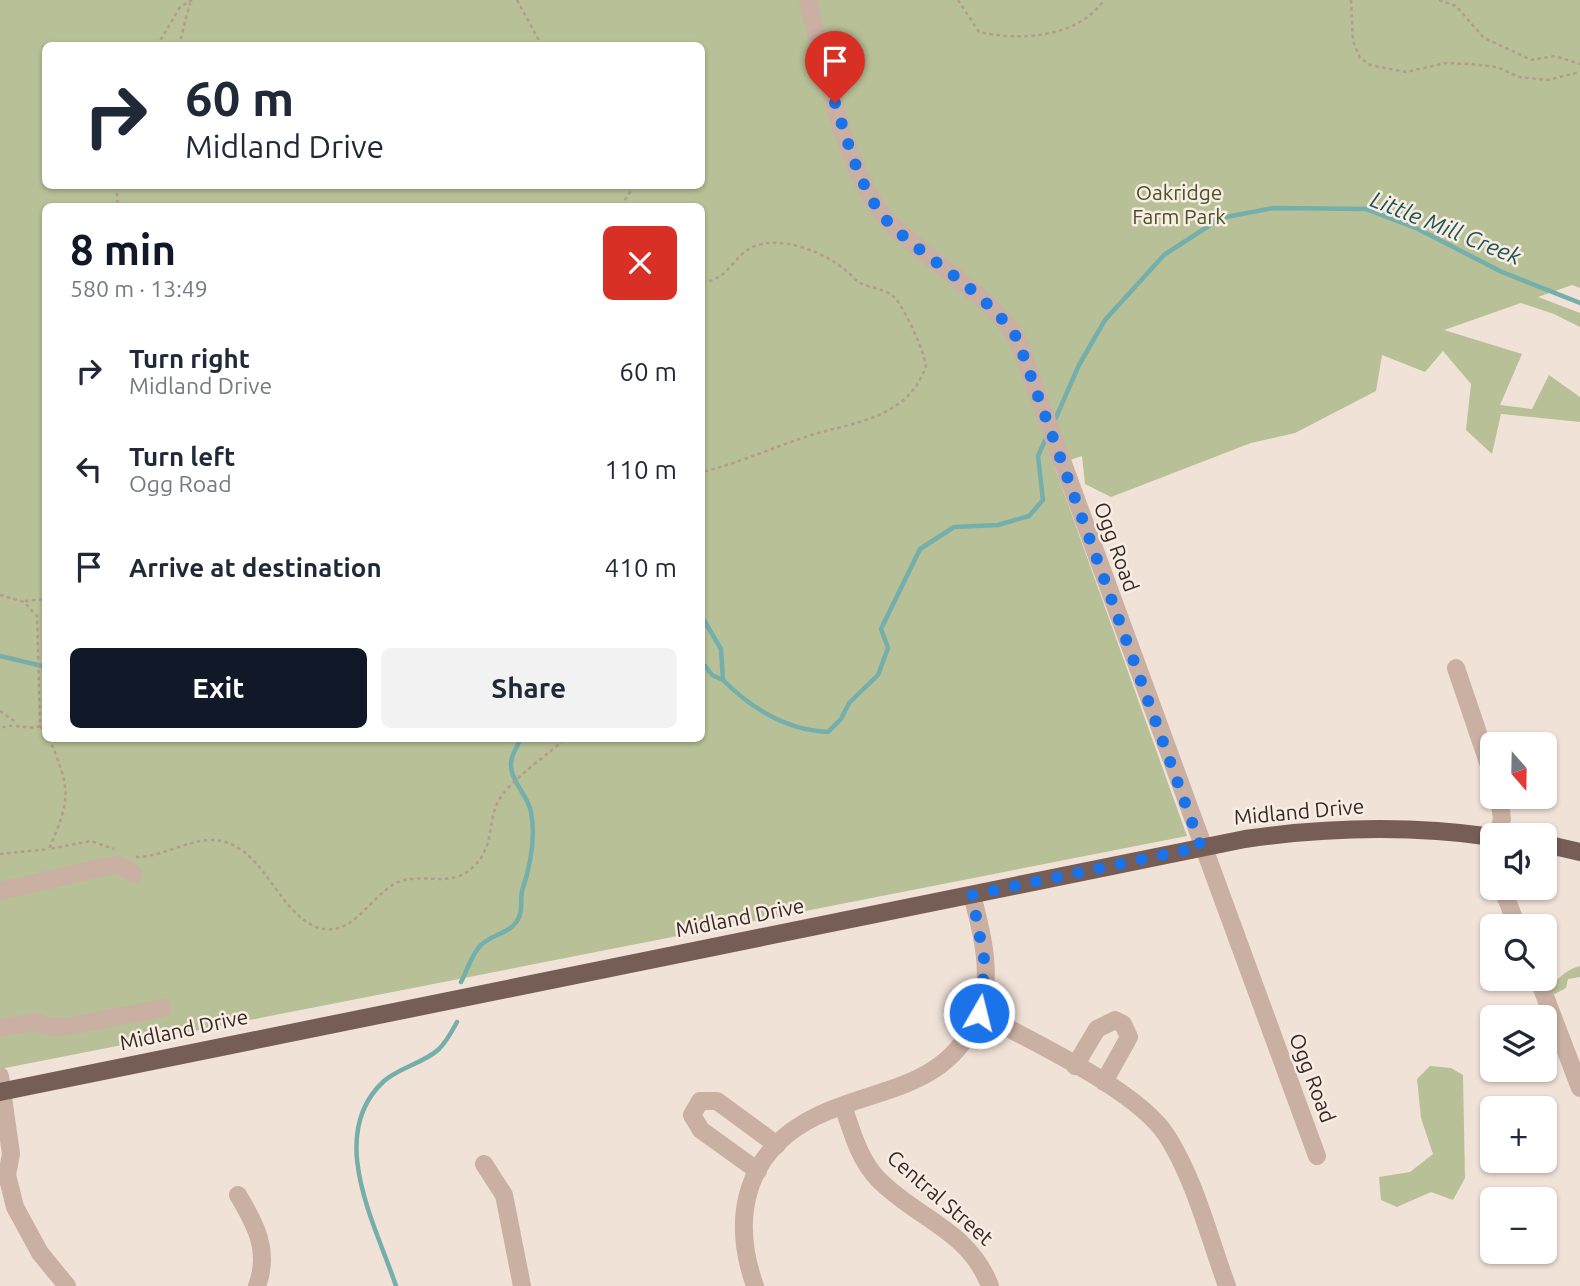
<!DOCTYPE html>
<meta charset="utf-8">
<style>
body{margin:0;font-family:Ubuntu,sans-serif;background:#f2f2f3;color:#1f2937;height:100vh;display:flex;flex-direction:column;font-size:26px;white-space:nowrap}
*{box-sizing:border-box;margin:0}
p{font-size:23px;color:#747a83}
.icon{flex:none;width:38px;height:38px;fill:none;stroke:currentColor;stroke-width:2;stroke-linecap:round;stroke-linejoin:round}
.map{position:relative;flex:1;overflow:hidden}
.drawer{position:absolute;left:42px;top:203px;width:663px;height:539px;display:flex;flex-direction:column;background:#fff;border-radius:10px;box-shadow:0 2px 5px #0004}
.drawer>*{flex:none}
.top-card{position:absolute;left:42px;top:42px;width:663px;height:147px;border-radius:10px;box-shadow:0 2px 5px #0004;background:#fff;color:#1f2937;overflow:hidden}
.needle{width:46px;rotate:160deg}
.controls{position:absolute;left:1480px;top:732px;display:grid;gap:14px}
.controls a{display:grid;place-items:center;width:77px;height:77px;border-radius:10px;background:#fff;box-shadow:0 2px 5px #0004;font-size:35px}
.pin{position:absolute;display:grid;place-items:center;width:60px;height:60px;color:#fff;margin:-72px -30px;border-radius:50% 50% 50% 0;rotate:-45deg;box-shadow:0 0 7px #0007}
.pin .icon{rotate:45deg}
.me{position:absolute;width:77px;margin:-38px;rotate:8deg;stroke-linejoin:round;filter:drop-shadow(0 0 5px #0008)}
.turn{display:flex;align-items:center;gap:24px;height:147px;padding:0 28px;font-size:32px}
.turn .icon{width:91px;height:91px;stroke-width:2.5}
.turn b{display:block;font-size:49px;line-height:60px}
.round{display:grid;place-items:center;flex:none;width:74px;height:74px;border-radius:10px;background:#f2f2f3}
.headline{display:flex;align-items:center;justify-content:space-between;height:119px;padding:0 28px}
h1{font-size:42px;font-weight:600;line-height:52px;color:#111827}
.primary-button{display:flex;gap:14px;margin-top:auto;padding:14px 28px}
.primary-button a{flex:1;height:80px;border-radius:10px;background:#111827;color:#fff;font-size:28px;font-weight:600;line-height:80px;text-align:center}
.primary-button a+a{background:#f2f2f3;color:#1f2937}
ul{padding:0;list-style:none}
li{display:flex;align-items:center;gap:21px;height:98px;padding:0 28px}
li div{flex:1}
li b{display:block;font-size:26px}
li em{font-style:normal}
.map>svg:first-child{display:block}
.green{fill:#b7c097;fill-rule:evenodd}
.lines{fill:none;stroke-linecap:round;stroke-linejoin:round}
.stream{stroke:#75afab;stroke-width:4.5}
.path{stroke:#b59a8d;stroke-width:2.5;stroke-dasharray:3.5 3.5;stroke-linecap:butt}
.minor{stroke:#c9b0a3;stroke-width:18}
.major{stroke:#765d55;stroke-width:18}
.route{stroke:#1a73e8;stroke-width:12;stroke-dasharray:0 21.6}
.labels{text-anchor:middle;stroke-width:5;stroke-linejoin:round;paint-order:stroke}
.park-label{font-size:21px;fill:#485328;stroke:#f9ece3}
.street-label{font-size:21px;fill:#342825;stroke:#f9ece3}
.water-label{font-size:23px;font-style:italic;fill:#1a5653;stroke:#f9ece3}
</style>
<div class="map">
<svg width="1580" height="1286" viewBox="0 0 1580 1286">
<rect width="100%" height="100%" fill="#f1e2d7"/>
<g class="green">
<path d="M0,0H1580V288L1572,285L1538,297L1580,313V327L1554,314L1521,303L1444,330L1522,354L1500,405L1532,409L1549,375L1580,397V422L1501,414L1492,454L1466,430L1471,384L1443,351L1425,372L1382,355L1376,391L1295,433L1251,443L1111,497L1085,484L1082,456L1054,465L1187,836L0,1069ZM46,46H702V186H46ZM46,206H702V738H46Z"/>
<path d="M1580,966V977L1568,979L1566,988L1555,994L1549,992C1554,980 1567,969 1580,966Z"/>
<path d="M1430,1066L1451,1068L1463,1075L1465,1178L1453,1200L1431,1192L1397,1207L1381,1200L1379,1177L1410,1172L1433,1154L1421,1118L1417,1079Z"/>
</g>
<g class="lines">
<g class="stream">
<path d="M1054,422L1079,365L1105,320L1164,255L1221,218L1273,208L1366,209L1418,229L1502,272L1580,303"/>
<path d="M702,617L721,649L723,680C752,709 786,730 828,732L841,719L849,703L878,675L888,648L881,629L920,549L954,527L998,525L1029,516L1043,500L1038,456L1047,436"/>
<path d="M0,656L46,667"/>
<path d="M702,662L712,675L723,680"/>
<path d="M461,982C467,971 472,953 481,945C493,933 512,934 519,917C523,908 520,900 522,891C530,867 536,838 531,812C528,794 506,778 512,758C513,751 519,746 520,738"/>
<path d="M396,1286C376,1225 325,1135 384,1081C400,1067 424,1063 439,1049C447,1041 452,1031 457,1022"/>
</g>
<g class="path">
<path d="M517,0L542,46"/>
<path d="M958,0L979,32C1020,41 1078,38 1104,0"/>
<path d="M1351,0L1353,41L1360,58L1370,65L1406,72L1446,63L1470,64L1497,67L1519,77L1548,80L1580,72"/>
<path d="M1439,0L1456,6L1484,38L1523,56L1531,60L1555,56L1580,64"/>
<path d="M157,46L180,7L192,0"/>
<path d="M179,46L190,3"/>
<path d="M116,186L118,206"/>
<path d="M621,206L634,186"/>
<path d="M702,282C730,281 733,252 758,245C785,237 823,252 844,269C850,273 854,279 860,283C870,288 887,289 895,298C905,309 924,351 926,366C907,421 850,422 805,437C770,449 738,463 702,472"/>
<path d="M0,595L24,602L37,616L40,726C25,731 20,722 0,728"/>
<path d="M25,601L46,599"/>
<path d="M0,711L17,723"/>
<path d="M40,726L46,734"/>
<path d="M49,738C71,791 71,797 49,849L91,841L114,849"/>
<path d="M0,854L49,849"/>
<path d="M136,857C163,857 188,839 214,840C261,843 275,906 312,925C349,944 368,898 396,883C421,871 449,889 472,868C496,846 486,824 499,800C511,779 548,755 566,738"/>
</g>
<g class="minor">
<path d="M808,0C823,62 847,184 895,228C935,265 985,292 1017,338L1317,1156"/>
<path d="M1456,668L1493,777"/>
<path d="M1498,835L1502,819L1499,796"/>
<path d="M1493,861V862"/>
<path d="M1502,887L1517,926"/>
<path d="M0,891L118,864L133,874"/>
<path d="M1538,978L1580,1088"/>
<path d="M980,1013C1030,1041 1137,1089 1167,1136C1195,1180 1209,1237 1227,1286"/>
<path d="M0,1028L34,1022L52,1027L71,1026L163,1008"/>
<path d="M1075,1066L1097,1029L1115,1020L1123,1024L1129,1037L1104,1082"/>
<path d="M0,1076L11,1154L7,1175L15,1207L40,1253L67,1286"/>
<path d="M843,1106C852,1132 859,1159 878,1179C917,1219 969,1230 990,1286"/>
<path d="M484,1164L504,1195L522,1286"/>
<path d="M758,1171L701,1130L692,1115L700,1101H717L777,1145"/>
<path d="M238,1195C256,1225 270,1251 257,1286"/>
<path d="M755,1286C730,1216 746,1150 817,1116C879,1086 947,1090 978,1015C994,978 982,932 972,895"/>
</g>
<g class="major">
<path d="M1545,844L1580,852"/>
<path d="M0,1092L1245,839C1329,827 1409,825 1493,837"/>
</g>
</g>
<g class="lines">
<path class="route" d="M835,103C849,144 861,197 894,228C935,265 985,292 1017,338L1201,847L972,895L985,964L979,1013"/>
</g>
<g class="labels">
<g class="park-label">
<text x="1179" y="200">Oakridge<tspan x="1179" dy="24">Farm Park</tspan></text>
</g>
<g class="street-label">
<text transform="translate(1116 547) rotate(70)" y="7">Ogg Road</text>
<text transform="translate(1299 812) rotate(-5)" y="7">Midland Drive</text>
<text transform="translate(740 918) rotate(-11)" y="7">Midland Drive</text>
<text transform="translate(184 1030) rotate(-12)" y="7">Midland Drive</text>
<text transform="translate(1312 1078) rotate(69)" y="7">Ogg Road</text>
<text transform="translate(940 1198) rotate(41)" y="7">Central Street</text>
</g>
<g class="water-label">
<text transform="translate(1446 228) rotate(22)" y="8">Little Mill Creek</text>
</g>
</g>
</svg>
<div class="controls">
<a><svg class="needle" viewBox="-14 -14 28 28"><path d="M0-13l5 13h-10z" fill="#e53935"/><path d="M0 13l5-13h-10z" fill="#747a83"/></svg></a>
<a><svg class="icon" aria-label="sound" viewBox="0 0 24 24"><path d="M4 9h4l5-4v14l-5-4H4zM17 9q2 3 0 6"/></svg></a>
<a><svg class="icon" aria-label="search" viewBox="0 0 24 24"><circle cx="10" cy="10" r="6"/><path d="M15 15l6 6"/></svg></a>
<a><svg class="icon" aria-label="layers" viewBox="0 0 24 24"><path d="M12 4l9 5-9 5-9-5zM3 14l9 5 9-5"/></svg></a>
<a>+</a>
<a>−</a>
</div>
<div class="pin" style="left:835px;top:103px;background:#d93025"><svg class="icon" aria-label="arrive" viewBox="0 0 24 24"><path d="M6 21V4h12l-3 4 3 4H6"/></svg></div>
<svg class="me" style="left:979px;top:1013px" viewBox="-20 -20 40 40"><circle r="17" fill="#1a73e8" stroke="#fff" stroke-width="3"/><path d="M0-11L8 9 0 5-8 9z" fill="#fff"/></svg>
<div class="top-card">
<div class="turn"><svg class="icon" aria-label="right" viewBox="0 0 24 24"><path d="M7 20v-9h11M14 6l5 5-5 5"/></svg><div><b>60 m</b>Midland Drive</div></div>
</div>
<section class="drawer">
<div class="headline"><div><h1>8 min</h1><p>580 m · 13:49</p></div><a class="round" style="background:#d93025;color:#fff"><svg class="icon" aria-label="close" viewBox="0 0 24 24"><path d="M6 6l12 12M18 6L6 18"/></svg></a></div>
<ul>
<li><svg class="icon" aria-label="right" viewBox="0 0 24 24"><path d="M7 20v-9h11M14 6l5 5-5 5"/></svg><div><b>Turn right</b><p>Midland Drive</p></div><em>60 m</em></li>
<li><svg class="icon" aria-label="left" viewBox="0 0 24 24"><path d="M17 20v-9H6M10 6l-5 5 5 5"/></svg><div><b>Turn left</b><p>Ogg Road</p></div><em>110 m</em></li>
<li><svg class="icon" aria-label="arrive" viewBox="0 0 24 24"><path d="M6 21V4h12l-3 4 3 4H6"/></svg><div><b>Arrive at destination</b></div><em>410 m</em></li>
</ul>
<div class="primary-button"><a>Exit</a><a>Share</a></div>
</section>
</div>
